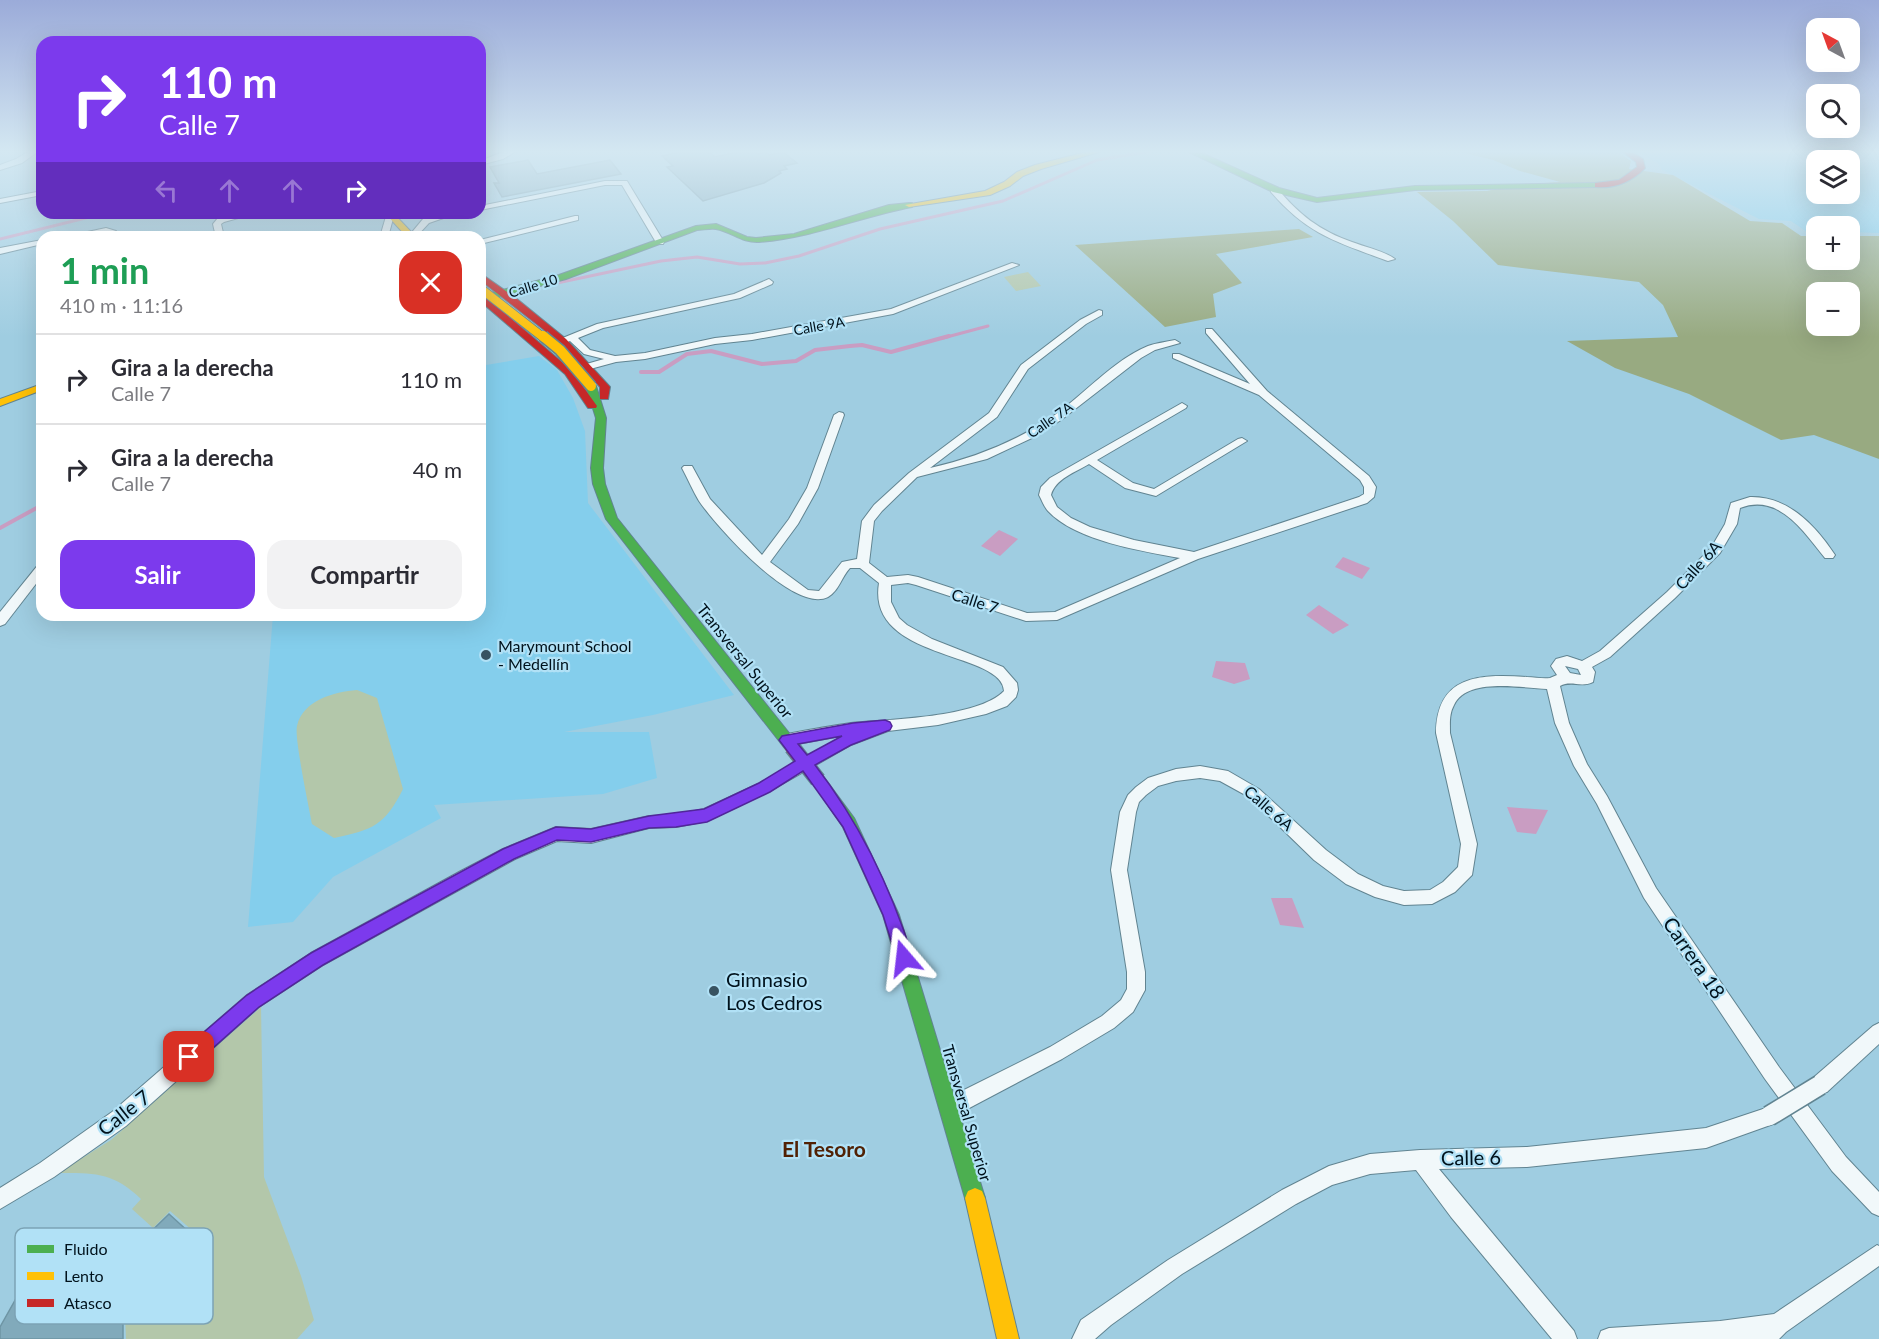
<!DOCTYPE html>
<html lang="es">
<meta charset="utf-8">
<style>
body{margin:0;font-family:Lato,sans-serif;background:#f2f2f3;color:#2b2b33;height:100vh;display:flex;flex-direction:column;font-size:22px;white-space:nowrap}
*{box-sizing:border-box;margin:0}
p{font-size:20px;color:#7c7c81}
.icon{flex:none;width:33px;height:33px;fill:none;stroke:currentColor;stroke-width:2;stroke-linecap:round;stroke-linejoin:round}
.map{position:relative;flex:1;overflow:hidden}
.drawer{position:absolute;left:36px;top:231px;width:450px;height:390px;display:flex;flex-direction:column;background:#fff;border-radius:18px;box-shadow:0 6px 24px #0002}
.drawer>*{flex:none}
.guide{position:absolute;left:36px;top:36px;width:450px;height:183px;border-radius:18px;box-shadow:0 6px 24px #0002;background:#7c3aed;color:#fff;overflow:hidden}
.needle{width:39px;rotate:319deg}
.controls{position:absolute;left:1806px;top:18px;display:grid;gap:12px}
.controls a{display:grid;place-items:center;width:54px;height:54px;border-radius:12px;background:#fff;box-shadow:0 6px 24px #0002;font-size:30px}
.pin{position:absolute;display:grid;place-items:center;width:51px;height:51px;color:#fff;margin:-26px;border-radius:12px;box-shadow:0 3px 9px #0006}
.me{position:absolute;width:66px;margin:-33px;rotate:343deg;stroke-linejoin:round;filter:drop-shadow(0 0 4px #0008)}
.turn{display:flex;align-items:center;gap:21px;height:126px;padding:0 24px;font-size:27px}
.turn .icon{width:78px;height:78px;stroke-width:2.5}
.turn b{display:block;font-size:42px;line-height:51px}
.lanes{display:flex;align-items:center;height:57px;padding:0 24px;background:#0003;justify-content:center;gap:30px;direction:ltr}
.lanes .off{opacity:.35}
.round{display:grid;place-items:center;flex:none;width:63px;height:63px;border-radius:18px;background:#f2f2f3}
.summary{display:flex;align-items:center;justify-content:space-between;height:102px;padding:0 24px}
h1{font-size:36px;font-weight:700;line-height:45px;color:#1e9e55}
.primary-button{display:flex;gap:12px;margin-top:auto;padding:12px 24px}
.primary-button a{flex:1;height:69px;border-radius:18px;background:#7c3aed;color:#fff;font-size:24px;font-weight:700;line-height:69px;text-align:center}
.primary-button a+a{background:#f2f2f3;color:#2b2b33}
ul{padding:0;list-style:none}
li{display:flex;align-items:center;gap:18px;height:90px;padding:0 24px;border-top:2px solid #e1e1e2}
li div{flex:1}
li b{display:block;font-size:22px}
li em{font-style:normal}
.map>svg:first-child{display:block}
.built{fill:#84ceec;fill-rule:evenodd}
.green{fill:#b3c7aa}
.forest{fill:#98aa81;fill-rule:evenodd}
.water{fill:#c99dc2}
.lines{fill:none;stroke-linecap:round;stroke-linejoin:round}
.stream-far1{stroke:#c99dc2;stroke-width:3}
.stream{stroke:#c99dc2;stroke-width:4}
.building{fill:#81aabb;stroke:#6e95a4;stroke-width:1.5}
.street-casing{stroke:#618491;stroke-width:2}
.fast-casing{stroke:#618491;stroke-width:2}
.slow-casing{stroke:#618491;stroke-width:2}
.jam-casing{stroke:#618491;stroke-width:2}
.street{fill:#f1f8fa;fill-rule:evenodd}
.fast{fill:#4caf50;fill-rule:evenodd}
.slow{fill:#ffc107;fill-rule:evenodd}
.jam{fill:#c62828;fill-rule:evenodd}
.street-bridge-casing{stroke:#618491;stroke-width:22;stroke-linecap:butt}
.slow-bridge-far1-casing{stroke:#618491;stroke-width:10;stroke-linecap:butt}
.slow-bridge-casing{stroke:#618491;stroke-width:13;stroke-linecap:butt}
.jam-bridge-casing{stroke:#618491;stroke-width:17;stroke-linecap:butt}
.street-bridge{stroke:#f1f8fa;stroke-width:19}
.slow-bridge-far1{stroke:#ffc107;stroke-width:8}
.slow-bridge{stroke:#ffc107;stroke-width:10}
.jam-bridge{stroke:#c62828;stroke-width:14}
.route{fill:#7c3aed;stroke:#51269a;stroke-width:1.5;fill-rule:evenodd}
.poi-dot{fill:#385361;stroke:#b1e1f6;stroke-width:2}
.labels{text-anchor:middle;stroke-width:4.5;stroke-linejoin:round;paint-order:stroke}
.far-street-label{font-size:14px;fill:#00121c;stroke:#b1e1f6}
.street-label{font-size:16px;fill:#00121c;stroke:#b1e1f6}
.poi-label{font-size:16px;fill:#00121c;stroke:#b1e1f6;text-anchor:start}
.near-street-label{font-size:20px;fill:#00121c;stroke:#b1e1f6}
.near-poi-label{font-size:20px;fill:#00121c;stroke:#b1e1f6;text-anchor:start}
.near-neighbourhood-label{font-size:21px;font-weight:bold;fill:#512205;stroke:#b1e1f6}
.key{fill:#b1e1f6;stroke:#7ca3b5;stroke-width:1.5}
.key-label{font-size:16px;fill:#00121c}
</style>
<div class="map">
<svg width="1879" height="1339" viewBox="0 0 1879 1339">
<rect width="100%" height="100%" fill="#9fcde1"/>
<g class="built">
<path d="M1634,150H1879V233L1850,232V226H1816V232H1807L1791,221L1759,219L1662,170L1659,164ZM1816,160H1850V194H1816Z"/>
<path d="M539,356L557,370L573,398L585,431L588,503L734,695L653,715L564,732H649L657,778L603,794L434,805L441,818L333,877L293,922L248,927L273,615H480V366Z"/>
</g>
<g class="green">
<path d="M1028,272L1041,286L1016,291L1004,277Z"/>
<path d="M357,690L377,698L403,789C385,825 373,830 334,838L312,824C309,807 294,738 297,726C303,700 334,692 357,690Z"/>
<path d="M261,1007L264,1177L301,1276L314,1320L297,1339H126L125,1316L130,1298L194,1232L170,1211L153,1228L132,1209L141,1199C113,1172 94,1173 58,1173L111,1140Z"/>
</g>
<g class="forest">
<path d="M1453,150H1615L1631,161L1629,169L1673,175L1750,221L1782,223L1801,236H1816V260H1850V236H1879V459L1814,435L1781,440L1689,394L1615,368L1567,341L1678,337L1663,305L1639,282L1498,265L1453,221L1417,192L1487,191L1514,185L1560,182L1520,171L1493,160ZM1816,292H1850V326H1816Z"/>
<path d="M1299,229L1313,237L1216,254L1242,283L1213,294L1216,317L1165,327L1075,245Z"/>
</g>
<g class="water">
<path d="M999,530L1018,539L1000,556L981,546Z"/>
<path d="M1343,557L1370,568L1362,579L1335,567Z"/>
<path d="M1319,605L1349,625L1333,634L1306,615Z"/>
<path d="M1216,661L1245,663L1250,679L1234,684L1212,677Z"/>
<path d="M1507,807L1548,810L1536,834L1517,832Z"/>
<path d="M1271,898H1292L1304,928L1280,925Z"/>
</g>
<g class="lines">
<g class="stream-far1">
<path d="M0,239L106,213"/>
<path d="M557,283L661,261L697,257L740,264L765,263L799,256L880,229L1003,201L1097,160L1158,150"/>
<path d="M943,338L988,326"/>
</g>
<g class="stream">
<path d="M641,372H659L687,354L711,351L762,364L796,361L815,350L850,346L862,345L891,352L949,336"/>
<path d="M0,528L42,505"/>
</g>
</g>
<g class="building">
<path d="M689,150H707L715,157L747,150L758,154L766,152L770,155L783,152L797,163L784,166L787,169L779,171L781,173L764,183L703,201L667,167L673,166L662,156Z"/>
<path d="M528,160L537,174L610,160L621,174L502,197L494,183H499L490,167Z"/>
<path d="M169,1214L191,1234L127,1297L123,1318V1339H0V1327L27,1279L101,1280Z"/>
</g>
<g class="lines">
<defs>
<g id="street">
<path d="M31,150H40L22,163L0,170V165L16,159Z"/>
<path d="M508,150H518L503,159L480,165V161Z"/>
<path d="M605,181H627L664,242L663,244H657L622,185H605L480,210V206Z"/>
<path d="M1271,188H1277C1298,214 1320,231 1352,242C1365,247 1384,251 1395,259L1388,261C1337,242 1308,235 1271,192Z"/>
<path d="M42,191V195L0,203V199Z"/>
<path d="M241,213H256L224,222L221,224L224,237H216L213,224L218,218Z"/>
<path d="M387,213L394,215L388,237H380Z"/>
<path d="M445,213H458L429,223L416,237H408L423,219Z"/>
<path d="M575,216H578V220L480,244V240Z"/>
<path d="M106,228L116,231L120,237H112L105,233L81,237H64Z"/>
<path d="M42,240V244L0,254V248Z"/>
<path d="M1012,263L1019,265L893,314L752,340L715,344L645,359L616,362L579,372L574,369L576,367L604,359L584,354L570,341L553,347L548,344L597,324L734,294L769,279L773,282L772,284L740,298L603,328L578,338L590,350L615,356L645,353L715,338L752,334L891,309Z"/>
<path d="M1099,310L1102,311V315L1086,324L1028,369L997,417L930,468C974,458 1015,442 1052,417C1084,395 1112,361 1148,346C1156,343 1166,342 1175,340L1180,343L1155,350L1141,358L1061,420L1034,437L987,459L917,477L882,511L874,521L869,563L887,577L908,575L918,577L1027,613L1055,612L1180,558C1142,551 1076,541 1048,511C1044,507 1042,500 1039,495L1041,487L1050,478L1182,403L1187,406L1186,408L1097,460L1133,483L1154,489L1238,439L1242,438L1247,441L1156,496L1125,488L1089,464C1076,472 1055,479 1051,495L1057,507L1071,518L1090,527L1134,540L1194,552L1359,497L1364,494V487L1360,480L1259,395L1173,358V354H1179L1250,384L1206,333V329H1212L1267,391L1369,476L1376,487L1374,497L1367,503L1198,559L1057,620L1026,621L916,585L908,583L891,585V602L899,618L907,625L932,639L1003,667L1017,683L1018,690L1016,697L1007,706L986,714L938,725L888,731L851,745L770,791L707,821L676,827L649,828L591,843L557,841L515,859L323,965L259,1007L126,1126L54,1177L0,1209V1188L40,1163L112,1112L247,995L311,953L461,871L503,849L556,827L591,829L649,816L676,815L704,809L760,783L846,735L787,746L782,744L780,740L782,736L787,734C808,730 830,726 851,723C890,719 978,718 1004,691C1003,651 866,661 879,583L860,568H850C842,576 839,591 828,597C794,614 717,527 699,501C693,491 688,479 682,468L684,466H692L710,499L762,555L789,519L807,488L834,415L839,412L843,413L844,415L818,488L798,524L770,562L808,590L819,591L842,562L857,559L862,521L874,505L909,473L989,413L1021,365L1080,320Z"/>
<path d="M1750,497C1788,496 1815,525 1835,555L1833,558H1825C1803,531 1779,493 1740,508L1737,524L1720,553L1675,598L1610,657L1592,667L1595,672L1593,682C1581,688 1571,680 1560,686L1569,723L1587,764L1607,796L1656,888L1779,1067L1846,1157L1879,1192V1216L1872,1213L1832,1171L1765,1079L1644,898L1597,804L1574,766L1555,723L1547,689C1522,688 1467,677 1454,705C1449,714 1450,723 1450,733L1477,844L1472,875L1455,892L1432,904L1404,905L1375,897L1346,884L1314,860L1249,797L1220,781L1200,778L1176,781L1158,786L1146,795L1139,802L1136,812L1127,870L1145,972V990L1133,1012L1114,1028L1062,1059L956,1115L949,1117L942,1115L940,1108L942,1101L1050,1047L1102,1016L1121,1000L1127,989V972L1111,870L1120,812L1128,795L1136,787L1148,778L1176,769L1200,766L1228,771L1259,789L1326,850L1358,874L1383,886L1404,891L1430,890L1443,882L1458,867L1461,844L1436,733C1437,675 1479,674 1527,677C1535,677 1542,679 1550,678L1557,675L1551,666L1556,659L1567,656L1582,661L1600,651L1667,592L1711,548L1725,524L1731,503ZM1565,666L1578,669L1581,675L1570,673Z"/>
<path d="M42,564V576L5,624L0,626V612L38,565Z"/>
<path d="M1879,1023V1044L1827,1092L1820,1094L1813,1092L1811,1085L1813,1078L1873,1026Z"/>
<path d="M1769,1107L1776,1109L1778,1116L1776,1123L1706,1148L1527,1167L1439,1169L1574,1331L1577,1339H1552L1451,1217L1416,1170L1370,1174L1332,1185L1296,1204L1182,1274L1111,1325L1095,1339H1072L1081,1320L1168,1260L1282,1190L1329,1166L1370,1154L1420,1150L1527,1147L1706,1128Z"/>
<path d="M1877,1245L1879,1246V1266L1786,1332L1779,1339H1598L1601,1331L1609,1328L1720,1321L1774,1314Z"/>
</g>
<g id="fast">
<path d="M1185,150H1195L1279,188L1317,198L1415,186L1598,183L1602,185L1598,187L1415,190L1317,202L1273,192Z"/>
<path d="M909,203H912V207C860,217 812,238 759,242C742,243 732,232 716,229C710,228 703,230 697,230L566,279L480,302V296L559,275L696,226L716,224L747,237L756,238L794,234L889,205Z"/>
<path d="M591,383L596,386L606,418L603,468L605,484L617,518L797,743L799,747L797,751H787L606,519L593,484L591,468L596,418L586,386Z"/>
<path d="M818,774L823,776L854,818L899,915L985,1198L982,1205L975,1208L968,1205L965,1198L883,915L843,827L811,780L813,776Z"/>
</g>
<g id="slow">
<path d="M1094,150H1106L1041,169L1023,176L1010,186L990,195L909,207L905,205L985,191L1004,182L1017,172L1035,165Z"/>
<path d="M385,213H393L416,237H407Z"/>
<path d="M42,384V390L0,406V399Z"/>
<path d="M975,1188L982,1191L985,1198L1019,1339H997L965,1198L968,1191Z"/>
</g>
<g id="jam">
<path d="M1620,150H1629L1643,159L1645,168C1632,182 1614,189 1595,187V183L1619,180L1637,167L1636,162Z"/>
<path d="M480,273L517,299L566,339L610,387L608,399H600V387L574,357L543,329L480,280Z"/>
<path d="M480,297H486L571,370L597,406L596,408H588L565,374L480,301Z"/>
</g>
</defs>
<use href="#street" class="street-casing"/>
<use href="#fast" class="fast-casing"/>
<use href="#slow" class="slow-casing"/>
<use href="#jam" class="jam-casing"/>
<use href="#street" class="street"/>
<use href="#fast" class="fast"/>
<use href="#slow" class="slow"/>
<use href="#jam" class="jam"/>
<defs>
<path id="street-bridge" d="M1769,1116L1820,1085"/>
<path id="slow-bridge-far1" d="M480,288L544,338"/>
<path id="slow-bridge" d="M543,336L560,350L591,386"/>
<path id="jam-bridge" d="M792,747L818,780"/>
</defs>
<use href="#street-bridge" class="street-bridge-casing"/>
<use href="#slow-bridge-far1" class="slow-bridge-far1-casing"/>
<use href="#slow-bridge" class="slow-bridge-casing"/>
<use href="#jam-bridge" class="jam-bridge-casing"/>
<use href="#street-bridge" class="street-bridge"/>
<use href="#slow-bridge-far1" class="slow-bridge-far1"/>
<use href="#slow-bridge" class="slow-bridge"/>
<use href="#jam-bridge" class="jam-bridge"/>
</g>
<linearGradient id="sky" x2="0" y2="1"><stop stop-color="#9babd9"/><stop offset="0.45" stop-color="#d4e8f2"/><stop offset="1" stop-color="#d4e8f2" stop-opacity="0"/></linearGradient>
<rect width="1879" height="337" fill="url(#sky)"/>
<path class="route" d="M885,720L890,722L892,726L890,730L851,745L815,765C860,823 891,888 913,958L910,963L904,966L898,963L883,915L843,827L803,771L770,792L707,822L676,827L649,828L591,842L557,840L514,859L323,965L259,1007L195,1064L189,1066L182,1064L180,1057L182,1051L247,995L311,953L503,849L556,827L591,829L649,816L704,809L759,783L795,761L779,740L782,736L853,723ZM842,736L807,755L798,744Z"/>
<g class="poi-dot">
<circle cx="486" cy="655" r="6"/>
<circle cx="714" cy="991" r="6"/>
</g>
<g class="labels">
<g class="far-street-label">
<text transform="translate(533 286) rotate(-17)" y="5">Calle 10</text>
<text transform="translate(819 326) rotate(-10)" y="5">Calle 9A</text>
<text transform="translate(1050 420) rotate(-35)" y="5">Calle 7A</text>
</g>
<g class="street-label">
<text transform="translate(1698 565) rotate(-48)" y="6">Calle 6A</text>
<text transform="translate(975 601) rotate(18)" y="6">Calle 7</text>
<text transform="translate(745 661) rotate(51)" y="6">Transversal Superior</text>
<text transform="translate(1269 808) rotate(41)" y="6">Calle 6A</text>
<text transform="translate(967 1113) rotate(74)" y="6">Transversal Superior</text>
</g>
<g class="poi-label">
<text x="498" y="652">Marymount School<tspan x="498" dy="18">- Medellín</tspan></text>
</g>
<g class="near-street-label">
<text transform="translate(1694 958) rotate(56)" y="7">Carrera 18</text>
<text transform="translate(124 1113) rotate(-38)" y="7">Calle 7</text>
<text transform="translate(1471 1158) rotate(-1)" y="7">Calle 6</text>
</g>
<g class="near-poi-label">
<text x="726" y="987">Gimnasio<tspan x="726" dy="23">Los Cedros</tspan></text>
</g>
<g class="near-neighbourhood-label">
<text x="824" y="1157">El Tesoro</text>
</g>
</g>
<rect x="15" y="1228" width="198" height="96" rx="9" class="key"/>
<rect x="27" y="1245" width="27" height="8" fill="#4caf50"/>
<rect x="27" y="1272" width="27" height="8" fill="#ffc107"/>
<rect x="27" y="1299" width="27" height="8" fill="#c62828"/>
<g class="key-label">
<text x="64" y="1255">Fluido</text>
<text x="64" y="1282">Lento</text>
<text x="64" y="1309">Atasco</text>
</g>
</svg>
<div class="controls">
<a><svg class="needle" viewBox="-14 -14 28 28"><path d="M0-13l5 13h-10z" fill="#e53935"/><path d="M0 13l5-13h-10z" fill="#7c7c81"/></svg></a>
<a><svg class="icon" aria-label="search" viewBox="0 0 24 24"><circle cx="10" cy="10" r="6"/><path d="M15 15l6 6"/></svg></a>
<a><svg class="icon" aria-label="layers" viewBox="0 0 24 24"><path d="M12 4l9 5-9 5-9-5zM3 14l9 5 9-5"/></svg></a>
<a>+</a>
<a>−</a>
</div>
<div class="pin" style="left:189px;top:1057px;background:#d93025"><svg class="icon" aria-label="arrive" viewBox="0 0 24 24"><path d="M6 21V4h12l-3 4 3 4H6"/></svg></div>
<svg class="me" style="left:904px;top:958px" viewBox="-20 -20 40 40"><path d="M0-17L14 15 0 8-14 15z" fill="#7c3aed" stroke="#fff" stroke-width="4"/></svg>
<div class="guide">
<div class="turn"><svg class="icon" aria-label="right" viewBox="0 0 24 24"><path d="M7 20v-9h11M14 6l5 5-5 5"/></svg><div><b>110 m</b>Calle 7</div></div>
<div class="lanes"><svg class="icon off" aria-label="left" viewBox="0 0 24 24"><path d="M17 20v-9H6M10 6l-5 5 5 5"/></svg><svg class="icon off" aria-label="ahead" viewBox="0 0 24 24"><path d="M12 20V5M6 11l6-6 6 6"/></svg><svg class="icon off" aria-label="ahead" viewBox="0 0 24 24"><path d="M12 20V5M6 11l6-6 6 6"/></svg><svg class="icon" aria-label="right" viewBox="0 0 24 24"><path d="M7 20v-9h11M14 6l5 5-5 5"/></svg></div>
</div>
<section class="drawer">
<div class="summary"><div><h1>1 min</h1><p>410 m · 11:16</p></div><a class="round" style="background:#d93025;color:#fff"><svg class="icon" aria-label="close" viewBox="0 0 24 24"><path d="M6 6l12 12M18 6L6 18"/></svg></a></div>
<ul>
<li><svg class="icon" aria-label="right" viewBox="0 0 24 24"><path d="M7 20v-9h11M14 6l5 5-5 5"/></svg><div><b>Gira a la derecha</b><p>Calle 7</p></div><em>110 m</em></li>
<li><svg class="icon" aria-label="right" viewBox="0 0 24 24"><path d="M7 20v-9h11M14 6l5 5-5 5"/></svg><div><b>Gira a la derecha</b><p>Calle 7</p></div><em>40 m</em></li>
</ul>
<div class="primary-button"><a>Salir</a><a>Compartir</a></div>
</section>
</div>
